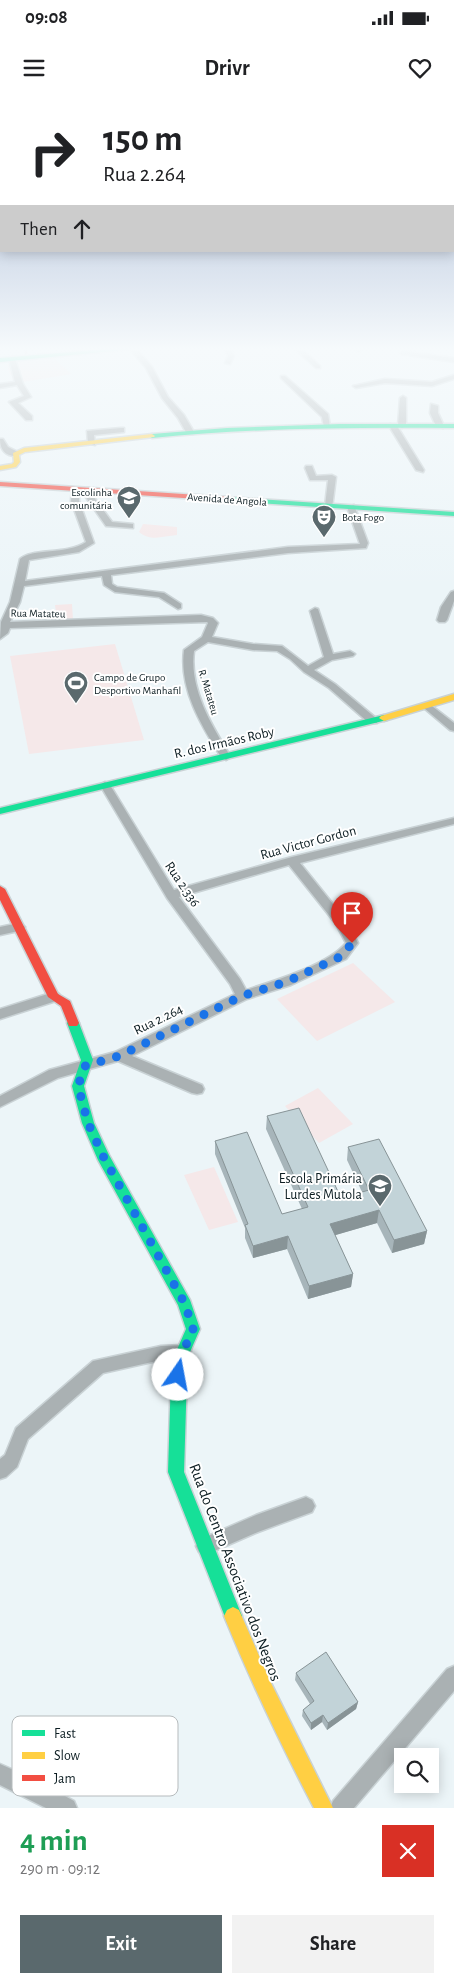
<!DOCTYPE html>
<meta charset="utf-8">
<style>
body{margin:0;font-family:"Alegreya Sans",sans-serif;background:#f2f2f2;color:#202124;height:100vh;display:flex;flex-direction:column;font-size:19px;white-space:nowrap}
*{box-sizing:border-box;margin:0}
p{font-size:16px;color:#757577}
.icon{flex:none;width:28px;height:28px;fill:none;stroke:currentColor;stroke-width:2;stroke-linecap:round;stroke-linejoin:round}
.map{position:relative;height:1708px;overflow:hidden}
.sheet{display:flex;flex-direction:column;background:#fff;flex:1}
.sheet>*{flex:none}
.top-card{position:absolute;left:0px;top:0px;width:455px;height:152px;box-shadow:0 2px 12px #0003;background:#fff;color:#202124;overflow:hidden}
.fabs{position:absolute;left:394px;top:1648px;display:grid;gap:10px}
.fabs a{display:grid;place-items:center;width:45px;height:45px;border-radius:0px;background:#fff;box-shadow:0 2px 12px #0003;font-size:25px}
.pin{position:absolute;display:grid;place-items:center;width:42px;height:42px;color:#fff;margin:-51px -21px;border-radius:50% 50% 50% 0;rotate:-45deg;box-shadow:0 0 5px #0007}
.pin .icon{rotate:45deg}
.me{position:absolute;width:55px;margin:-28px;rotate:12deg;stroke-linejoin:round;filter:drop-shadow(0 0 4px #0008)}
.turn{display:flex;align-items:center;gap:18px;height:105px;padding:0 20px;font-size:22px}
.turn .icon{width:65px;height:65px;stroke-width:2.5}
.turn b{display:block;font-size:35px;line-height:42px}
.then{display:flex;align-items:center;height:48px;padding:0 20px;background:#0003;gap:10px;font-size:19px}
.round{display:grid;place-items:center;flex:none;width:52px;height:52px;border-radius:0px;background:#f2f2f2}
.headline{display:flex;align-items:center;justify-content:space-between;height:85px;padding:0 20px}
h1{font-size:30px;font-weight:600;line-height:38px;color:#1e9e55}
.cta{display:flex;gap:10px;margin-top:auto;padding:10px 20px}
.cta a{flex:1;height:58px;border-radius:0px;background:#5a696d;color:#fff;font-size:20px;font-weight:600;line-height:58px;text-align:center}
.cta a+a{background:#f2f2f2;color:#202124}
.status{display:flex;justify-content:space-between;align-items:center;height:35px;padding:0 25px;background:#fff;direction:ltr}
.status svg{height:14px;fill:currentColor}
header{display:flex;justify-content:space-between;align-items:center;height:65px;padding:0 20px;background:#fff;font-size:22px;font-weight:600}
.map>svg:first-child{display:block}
.green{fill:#f5e8e9}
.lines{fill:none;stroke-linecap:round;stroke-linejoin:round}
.stream{stroke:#d4aeaf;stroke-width:2.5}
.street-casing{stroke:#c9d2d5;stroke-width:3}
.fast-casing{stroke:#c9d2d5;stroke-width:3}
.slow-casing{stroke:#c9d2d5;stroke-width:3}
.jam-casing{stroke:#c9d2d5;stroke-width:3}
.street{fill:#aab1b3;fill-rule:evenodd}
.fast{fill:#16e098;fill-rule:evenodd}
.slow{fill:#ffcf43;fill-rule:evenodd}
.jam{fill:#f24e42;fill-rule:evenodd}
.wall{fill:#a7b5ba}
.shaded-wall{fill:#889497}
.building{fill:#c2d3d8;stroke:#889497}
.route{stroke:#1a73e8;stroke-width:9;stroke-dasharray:0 16.2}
.labels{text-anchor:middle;stroke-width:4;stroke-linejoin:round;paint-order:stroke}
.far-poi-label{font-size:11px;fill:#0c1d22;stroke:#fff;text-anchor:start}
.far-street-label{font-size:11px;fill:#0c1d22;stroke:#fff}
.street-label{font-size:14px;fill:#0c1d22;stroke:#fff}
.poi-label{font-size:14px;fill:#0c1d22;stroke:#fff;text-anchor:end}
.near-street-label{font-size:16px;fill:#0c1d22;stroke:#fff}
.key{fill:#fff;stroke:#b6bbbd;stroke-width:1}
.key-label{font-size:14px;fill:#0c1d22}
</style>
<div class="status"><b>09:08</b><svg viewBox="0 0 49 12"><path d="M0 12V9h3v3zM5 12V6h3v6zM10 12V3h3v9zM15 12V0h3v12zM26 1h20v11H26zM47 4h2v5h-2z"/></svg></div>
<header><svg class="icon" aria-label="menu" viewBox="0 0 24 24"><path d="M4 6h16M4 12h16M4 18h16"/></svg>Drivr<svg class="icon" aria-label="heart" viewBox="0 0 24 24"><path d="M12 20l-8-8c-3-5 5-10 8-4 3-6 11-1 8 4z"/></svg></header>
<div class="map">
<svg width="454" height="1708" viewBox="0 0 454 1708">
<rect width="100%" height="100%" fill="#ecf5f8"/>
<g class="green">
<path d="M53,257L71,274L17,283L10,274L7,265L11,263L10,260Z"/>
<path d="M143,424L177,427V435C163,436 151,442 139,432Z"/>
<path d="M72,504L73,520H57L55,505Z"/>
<path d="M115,544L144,640L29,654L10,556Z"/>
<path d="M353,863L395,902L317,941L277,899Z"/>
<path d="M318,988L353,1024L319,1043L285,1006Z"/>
<path d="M214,1067L238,1122L209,1130L184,1075Z"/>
</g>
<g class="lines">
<path class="stream" d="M26,249V259"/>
<defs>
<g id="street">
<path d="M130,249H137L152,267L168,297L184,315L194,332L193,334H187L178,318L162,298L146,268Z"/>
<path d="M225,249H231L234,256L230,264L225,263L228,256Z"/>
<path d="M295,249H302L320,266V268H316Z"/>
<path d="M354,249H362V250L359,252Z"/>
<path d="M403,251L454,258V262L401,254L400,253Z"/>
<path d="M12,257L15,259L23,284L31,297L18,303L32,316V320H26L9,302L24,296L17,285L0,288V284L15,282L9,259Z"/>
<path d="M454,275V279L432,286L385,283L356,288L353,286L385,279L432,282Z"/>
<path d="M281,276H285L328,314L330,327H324L322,317L281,278Z"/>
<path d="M403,296L406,298V326L402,328L398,326L400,298Z"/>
<path d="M431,304L438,306V313L444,326L443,328L436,326L430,313Z"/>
<path d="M390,324L397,326L424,370L423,372L416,370L389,326Z"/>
<path d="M121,328H124V332L94,335L95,345L88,343L87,331Z"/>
<path d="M0,339H3L8,347L18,352V356C6,357 0,350 0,339Z"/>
<path d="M306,366H312L316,376L332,375L336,377L332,408L325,406L328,380H310L305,368Z"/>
<path d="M72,387L79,389V401L94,443L79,452L29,460L25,481L288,447L360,444L347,407L354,405L368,443L366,448L288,453L111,475L112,484L117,487L164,493L181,504V508L178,509L159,497L115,492L104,485L102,476L24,486L20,502L10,522L201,515L213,518L218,523L212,537L253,544L282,546L308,566L324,557L310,511L315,508L318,509L333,554L350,551L355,554L353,556L332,560L314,570L335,584L377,619V623H369L329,588L304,572L290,559L277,551L253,550L208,542L194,551C189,589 212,626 231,657L226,660L221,657C201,625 179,589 184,550L202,537L208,523L207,522L10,528L8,533L0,539L1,522L10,502L20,459C31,448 67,455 86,442L71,401Z"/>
<path d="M87,388H93V396L112,422L133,424V428L106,426L85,396Z"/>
<path d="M454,491V501L447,520L445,522H439L437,520L441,507L451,492Z"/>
<path d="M428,603L454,623V631L450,630L424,608V604Z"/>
<path d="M105,682L110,685L174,790L292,757L454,718V724L300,763L345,819L358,843L346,859L291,885L247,899L132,956L202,985L204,989L202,993L197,994L192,993L118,961L58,978L0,1007V996L49,970L115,952L235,894L230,884L167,798L100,685ZM289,765L336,824L346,843C328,865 274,881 246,890L240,879L179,797Z"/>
<path d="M19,823L25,827L23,830L0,835V827Z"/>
<path d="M54,892L59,894L60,897L59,900L0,919V909Z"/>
<path d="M183,1245L189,1247L191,1252L189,1257L161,1260L103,1273L28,1339L17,1367L6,1377L0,1379V1359L5,1355L16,1328L93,1261L161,1246Z"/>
<path d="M306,1397L312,1400L315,1406L312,1412L258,1432L205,1455L199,1452L196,1446L199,1440L256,1415Z"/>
<path d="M454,1566V1591L354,1708H330L333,1701L447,1569Z"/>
<path d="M0,1664L34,1679L74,1701L77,1708H46L0,1685Z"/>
</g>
<g id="fast">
<path d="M105,249H133L0,262V258Z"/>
<path d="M340,324H454V328C353,327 253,328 152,338L149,336L152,334L227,328Z"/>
<path d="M226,397L454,412V416L229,401L225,399Z"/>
<path d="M384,615L389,618L387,620L0,714V708Z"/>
<path d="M73,919L77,920L79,923L93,960L84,986L94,1023L109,1055L190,1200L200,1229L190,1252L187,1275L184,1372L242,1516L239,1522L233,1525L227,1522L168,1372L171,1275L176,1252L186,1229L178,1205L98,1060L82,1023L72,986L81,960L67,923L69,920Z"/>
</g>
<g id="slow">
<path d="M152,334L155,336L154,337L25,352L19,355L20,362L16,367L0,370V366L12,364L14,362L13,353L24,348Z"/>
<path d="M454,594V600L384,621L379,618L381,616Z"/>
<path d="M233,1507L239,1510L271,1583L333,1708H314C281,1645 251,1582 224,1516L227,1510Z"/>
</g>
<g id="jam">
<path d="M0,382L229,397L233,399L229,401L0,386Z"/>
<path d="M0,786L5,789L58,894L70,901L79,923L77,926H69L61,906L48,897L0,800Z"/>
</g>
</defs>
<use href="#street" class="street-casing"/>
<use href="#fast" class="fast-casing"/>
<use href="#slow" class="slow-casing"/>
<use href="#jam" class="jam-casing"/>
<use href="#street" class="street"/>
<use href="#fast" class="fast"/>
<use href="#slow" class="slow"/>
<use href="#jam" class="jam"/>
</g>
<g class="wall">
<path d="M267,1016L341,1098L362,1092L347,1060L348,1047L427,1131L424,1144L392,1153L377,1123L335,1135L353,1174L351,1187L308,1199L287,1149L253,1158L245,1138V1128L215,1054V1041L282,1114L302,1109L266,1029Z"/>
<path d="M296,1573L358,1602L356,1609L327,1630L322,1622L311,1630L302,1616L303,1610L310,1604L295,1580Z"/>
</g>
<g class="shaded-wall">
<path d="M379,1110L377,1123L329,1137L330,1124Z"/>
<path d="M427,1131L424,1144L392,1153L394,1140Z"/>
<path d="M288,1136L287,1149L253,1158V1146Z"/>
<path d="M353,1174L351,1187L308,1199L309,1186Z"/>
<path d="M358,1602L356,1609L327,1630L328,1623Z"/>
<path d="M323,1615L322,1622L311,1630V1623Z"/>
</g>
<g class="building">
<path d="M299,1008L341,1098L369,1090L348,1047L379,1039L427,1131L394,1140L379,1110L330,1124L353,1174L309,1186L288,1136L253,1146L245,1125L248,1124L215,1041L247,1032L282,1114L308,1107L267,1016Z"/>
<path d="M326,1552L358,1602L328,1623L323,1615L311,1623L303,1610L314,1601L296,1573Z"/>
</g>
<linearGradient id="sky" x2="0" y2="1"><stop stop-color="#a0b2d1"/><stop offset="0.51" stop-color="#f6fafc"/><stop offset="1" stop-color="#f6fafc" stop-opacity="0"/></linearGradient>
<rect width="454" height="488" fill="url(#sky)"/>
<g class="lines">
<path class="route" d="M178,1275L183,1252L193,1229L185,1204L103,1056L88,1023L78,986L85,966L119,956L242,896L286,882L342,856L352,843"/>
</g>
<defs>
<symbol id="school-pin" viewBox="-11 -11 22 30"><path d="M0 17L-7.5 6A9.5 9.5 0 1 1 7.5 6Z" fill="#5a696d" stroke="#fff"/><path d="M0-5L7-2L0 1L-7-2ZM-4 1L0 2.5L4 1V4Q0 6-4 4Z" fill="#fff"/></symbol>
<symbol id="theatre-pin" viewBox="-11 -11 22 30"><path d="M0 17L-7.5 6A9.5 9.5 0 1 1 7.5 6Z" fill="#5a696d" stroke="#fff"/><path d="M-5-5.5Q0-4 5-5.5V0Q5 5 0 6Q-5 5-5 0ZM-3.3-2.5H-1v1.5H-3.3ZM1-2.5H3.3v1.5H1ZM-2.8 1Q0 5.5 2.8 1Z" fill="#fff"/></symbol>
<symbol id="stadium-pin" viewBox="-11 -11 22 30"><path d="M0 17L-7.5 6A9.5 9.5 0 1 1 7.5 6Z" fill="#5a696d" stroke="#fff"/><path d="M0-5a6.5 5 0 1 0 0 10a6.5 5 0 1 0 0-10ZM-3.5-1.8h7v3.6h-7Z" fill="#fff"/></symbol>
</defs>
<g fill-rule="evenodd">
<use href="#school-pin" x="115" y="384" width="28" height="38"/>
<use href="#theatre-pin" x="310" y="403" width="28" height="38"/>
<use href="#stadium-pin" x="62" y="569" width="28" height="38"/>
<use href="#school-pin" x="366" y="1072" width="28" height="38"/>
</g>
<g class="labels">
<g class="far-poi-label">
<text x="112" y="396" text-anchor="end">Escolinha<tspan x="112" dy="13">comunitária</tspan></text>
<text x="342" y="421">Bota Fogo</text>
<text x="94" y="581">Campo de Grupo<tspan x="94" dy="13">Desportivo Manhafil</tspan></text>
</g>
<g class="far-street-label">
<text transform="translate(227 399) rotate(4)" y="4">Avenida de Angola</text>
<text transform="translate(38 513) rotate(1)" y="4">Rua Matateu</text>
<text transform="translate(209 592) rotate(73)" y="4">R. Matateu</text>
</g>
<g class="street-label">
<text transform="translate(224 642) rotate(-13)" y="5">R. dos Irmãos Roby</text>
<text transform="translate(308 742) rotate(-15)" y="5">Rua Victor Gordon</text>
<text transform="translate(183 784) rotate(56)" y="5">Rua 2.336</text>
<text transform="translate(158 919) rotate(-26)" y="5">Rua 2.264</text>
</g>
<g class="poi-label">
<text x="362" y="1083">Escola Primária<tspan x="362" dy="16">Lurdes Mutola</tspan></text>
</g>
<g class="near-street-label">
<text transform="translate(236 1472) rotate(69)" y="6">Rua do Centro Associativo dos Negros</text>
</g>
</g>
<rect x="12" y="1616" width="166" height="80" rx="8" class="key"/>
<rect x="22" y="1630" width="23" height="6" fill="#16e098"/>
<rect x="22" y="1652" width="23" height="7" fill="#ffcf43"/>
<rect x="22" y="1675" width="23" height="6" fill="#f24e42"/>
<g class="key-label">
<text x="54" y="1638">Fast</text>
<text x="54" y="1660">Slow</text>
<text x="54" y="1683">Jam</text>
</g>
</svg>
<div class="fabs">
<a><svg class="icon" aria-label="search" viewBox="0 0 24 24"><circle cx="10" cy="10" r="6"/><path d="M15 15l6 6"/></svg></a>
</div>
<div class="pin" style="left:352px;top:843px;background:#d93025"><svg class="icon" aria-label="arrive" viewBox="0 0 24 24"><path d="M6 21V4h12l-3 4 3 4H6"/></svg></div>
<svg class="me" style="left:178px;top:1275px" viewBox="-20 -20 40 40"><circle r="19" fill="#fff"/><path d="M0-13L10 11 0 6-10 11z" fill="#1a73e8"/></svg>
<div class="top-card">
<div class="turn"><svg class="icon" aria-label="right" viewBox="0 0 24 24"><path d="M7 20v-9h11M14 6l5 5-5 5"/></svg><div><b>150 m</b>Rua 2.264</div></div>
<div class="then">Then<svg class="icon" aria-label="ahead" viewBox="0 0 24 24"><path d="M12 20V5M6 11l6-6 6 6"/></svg></div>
</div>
</div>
<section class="sheet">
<div class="headline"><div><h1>4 min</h1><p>290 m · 09:12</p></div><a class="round" style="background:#d93025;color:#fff"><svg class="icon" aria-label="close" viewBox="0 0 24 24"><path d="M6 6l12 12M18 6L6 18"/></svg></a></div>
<div class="cta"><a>Exit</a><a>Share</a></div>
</section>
